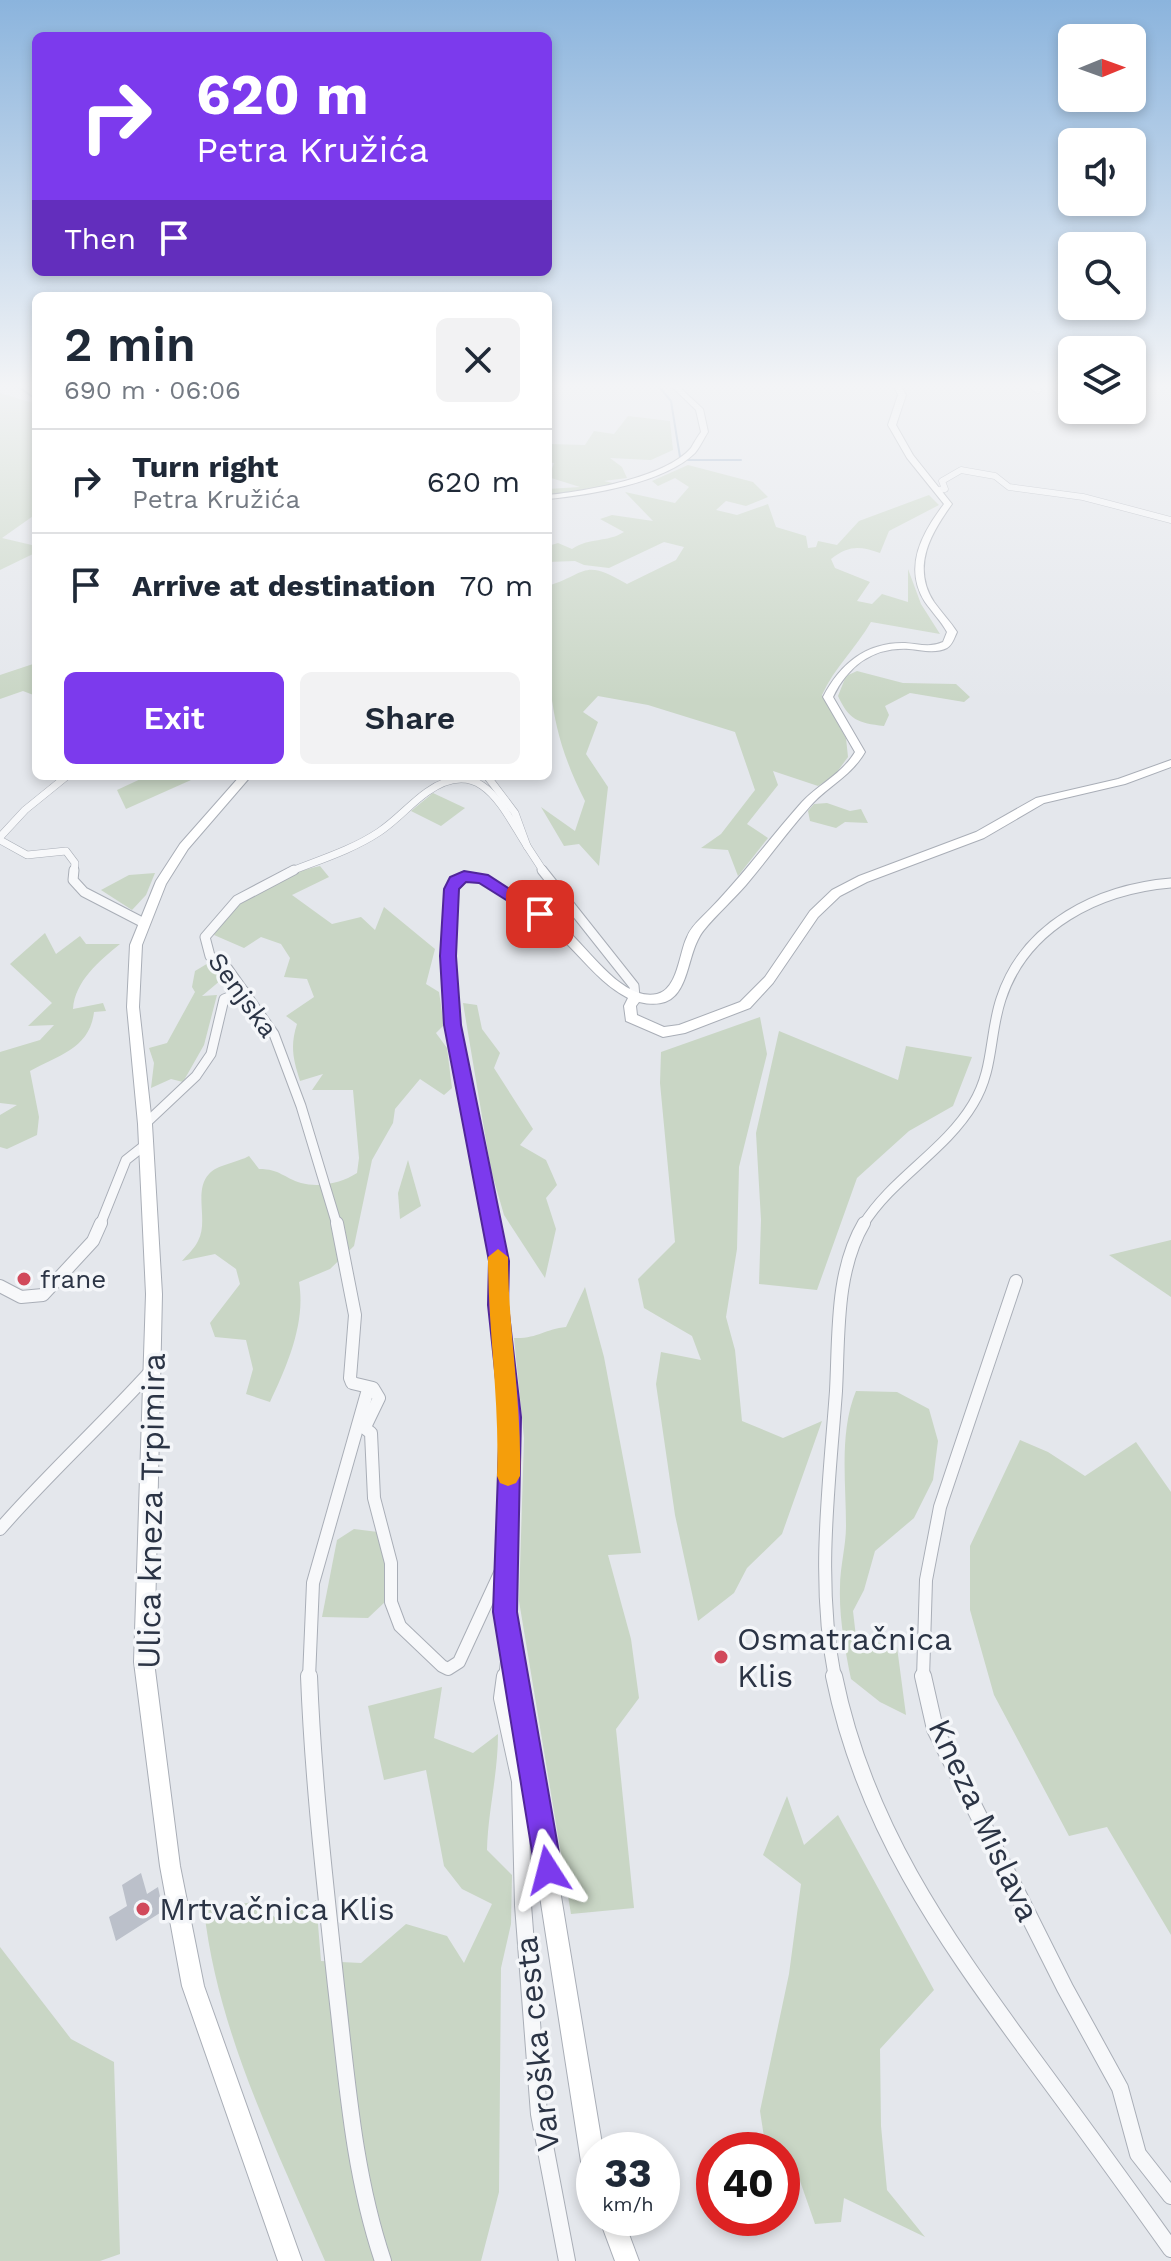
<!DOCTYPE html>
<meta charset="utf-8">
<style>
body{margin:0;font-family:"Work Sans",sans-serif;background:#f2f2f3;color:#1f2937;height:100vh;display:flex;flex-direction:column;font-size:30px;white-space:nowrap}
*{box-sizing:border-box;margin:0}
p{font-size:26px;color:#747a83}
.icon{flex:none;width:44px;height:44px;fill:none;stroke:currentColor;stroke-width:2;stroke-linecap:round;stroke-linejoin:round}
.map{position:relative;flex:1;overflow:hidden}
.panel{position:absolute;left:32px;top:292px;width:520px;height:488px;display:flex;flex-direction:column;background:#fff;border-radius:12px;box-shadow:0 4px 12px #0003}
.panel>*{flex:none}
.banner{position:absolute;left:32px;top:32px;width:520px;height:244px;border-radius:12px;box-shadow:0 4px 12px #0003;background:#7c3aed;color:#fff;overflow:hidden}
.needle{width:52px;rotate:89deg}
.buttons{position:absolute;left:1058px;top:24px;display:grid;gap:16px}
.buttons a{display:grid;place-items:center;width:88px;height:88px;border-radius:12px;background:#fff;box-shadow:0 4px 12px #0003;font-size:40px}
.speed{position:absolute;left:576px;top:2132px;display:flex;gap:16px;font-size:40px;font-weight:700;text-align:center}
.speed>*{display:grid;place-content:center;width:104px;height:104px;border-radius:50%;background:#fff;box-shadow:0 4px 12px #0003;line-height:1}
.speed small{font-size:20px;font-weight:400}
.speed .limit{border:12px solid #d22;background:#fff;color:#111}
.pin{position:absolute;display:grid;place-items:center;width:68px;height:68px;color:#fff;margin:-34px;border-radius:16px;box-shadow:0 4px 12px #0006}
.me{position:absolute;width:88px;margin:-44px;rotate:351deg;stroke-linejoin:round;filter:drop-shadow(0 0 6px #0008)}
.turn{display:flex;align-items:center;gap:28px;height:168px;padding:0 32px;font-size:36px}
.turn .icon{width:104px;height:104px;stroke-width:2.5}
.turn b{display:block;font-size:56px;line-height:68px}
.then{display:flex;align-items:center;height:76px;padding:0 32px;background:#0003;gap:16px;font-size:30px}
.round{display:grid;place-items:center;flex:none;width:84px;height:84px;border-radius:12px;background:#f2f2f3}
.head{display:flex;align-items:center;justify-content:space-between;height:136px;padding:0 32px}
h1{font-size:48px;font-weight:600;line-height:60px}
.action{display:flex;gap:16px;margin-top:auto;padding:16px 32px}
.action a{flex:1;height:92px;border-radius:12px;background:#7c3aed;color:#fff;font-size:32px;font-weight:600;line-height:92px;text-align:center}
.action a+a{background:#f2f2f3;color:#1f2937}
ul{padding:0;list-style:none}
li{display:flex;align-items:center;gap:24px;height:104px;padding:0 32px;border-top:2px solid #e0e1e3}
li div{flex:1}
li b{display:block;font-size:30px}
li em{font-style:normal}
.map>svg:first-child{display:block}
.green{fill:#c9d6c5}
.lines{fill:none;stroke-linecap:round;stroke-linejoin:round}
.stream{stroke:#9fb4cc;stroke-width:2}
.building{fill:#bbc0ca}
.street-far4-casing{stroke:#a9aeb7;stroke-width:7}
.street-far3-casing{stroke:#a9aeb7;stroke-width:8}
.street-far2-casing{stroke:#a9aeb7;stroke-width:11}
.street-far1-casing{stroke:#a9aeb7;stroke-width:14}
.street-casing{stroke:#a9aeb7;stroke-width:18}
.secondary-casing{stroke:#a9aeb7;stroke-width:2}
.street-far4{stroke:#f7f8fa;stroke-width:6}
.street-far3{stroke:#f7f8fa;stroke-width:7}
.street-far2{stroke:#f7f8fa;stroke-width:9}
.street-far1{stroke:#f7f8fa;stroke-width:12}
.street{stroke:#f7f8fa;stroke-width:16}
.secondary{fill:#fff;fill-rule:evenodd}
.route{fill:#7c3aed;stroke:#51269a;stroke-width:2}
.slow{fill:#f59e0b}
.poi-dot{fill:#d1495b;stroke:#f4f6f9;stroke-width:3}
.labels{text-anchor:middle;stroke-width:7;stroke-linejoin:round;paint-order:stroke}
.street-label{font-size:26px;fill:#2b3445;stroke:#f4f6f9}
.poi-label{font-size:26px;fill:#2b3445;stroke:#f4f6f9;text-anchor:start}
.near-street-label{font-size:32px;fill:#2b3445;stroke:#f4f6f9}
.near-poi-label{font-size:32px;fill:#2b3445;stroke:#f4f6f9;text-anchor:start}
</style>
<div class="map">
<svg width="1171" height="2261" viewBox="0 0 1171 2261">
<rect width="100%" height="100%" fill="#e4e7ec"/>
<g class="green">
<path d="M0,393L36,404V514L2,538L36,546L33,554L0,570Z"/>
<path d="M628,416L670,421L673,450L651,460L610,458L622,467L627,478L604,481L617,484L548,495V489L580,487L548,477V468L552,469L554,463L548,462V444L585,445L594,431L614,434Z"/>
<path d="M688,465L753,482L768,497L746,506L726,501L716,510L737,515L768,504L776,527L806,536L808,548L816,547L818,541L837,545L859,521L929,495L939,505L889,531L880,553C860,546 849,545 831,559L835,568L870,582L857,601L872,604L882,594L908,602V569L921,604L940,634L871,622C856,648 834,668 822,695L846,738L848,757L834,776L818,786L773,771L778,785L747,824L768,838L738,876L728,850L701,848L721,834L755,790L735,732L648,705L598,696L583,712L598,722L586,754L608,787L599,866L579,844L564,846L541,807L575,831L585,801C545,723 548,671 548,586C588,573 583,558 627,584L676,560L684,547L664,542L609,568L584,565L575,561L548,562V546L558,543L572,549C590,537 606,543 624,532L600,519L612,515L653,521L625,492L675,503L689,487L675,478L658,486L652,481Z"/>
<path d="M36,663V696L23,691L0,699V675Z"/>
<path d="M857,671L903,683L956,684L970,697L964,702L910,693L885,706L889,715L884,726C858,723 849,720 838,696L846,676Z"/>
<path d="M147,776H200L126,809L117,790Z"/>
<path d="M433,793L465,808L441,826L411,811Z"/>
<path d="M827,803L850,811L861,809L868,823L845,822L836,828L810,821L808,811L814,804Z"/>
<path d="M320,866L329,877L292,895L332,924L361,917L375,930L384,907L435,949L426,984L439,992L444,1025L436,1033L447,1048L452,1088L444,1095L420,1079L395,1109L393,1123L372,1160L354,1246L330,1269L299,1282C306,1323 287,1366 270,1402L246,1394L253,1369L246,1340L215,1337L210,1323L240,1284L236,1269L215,1254L182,1261C187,1255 195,1248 198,1241C209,1221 193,1191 209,1174C216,1165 239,1162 249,1156L259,1169C280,1169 284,1178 301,1183C319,1188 342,1183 357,1173L359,1158L353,1090H312L323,1074L300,1081C293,1059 290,1046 297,1024L286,1016L314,997L307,979L284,977L290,958L281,944L261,937L244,948L214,935C229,900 284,873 320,866Z"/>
<path d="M155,873L146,895L132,910L101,890L129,875Z"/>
<path d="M45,933L56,954L80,936L86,944H120C99,961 75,981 73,1009L103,1003L106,1011L94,1012C90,1048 59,1055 30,1071L39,1117L37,1135L7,1149L0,1147V1115L17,1105L0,1103V1052L40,1040L54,1025L28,1026L52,1003L10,964Z"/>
<path d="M210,962L228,974L202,996L217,995L204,1045L183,1082L171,1079L151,1088L154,1063L149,1048L167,1043L195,992L192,987L195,971Z"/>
<path d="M463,1003L477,1005L482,1029L500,1053L494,1068L533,1129L520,1145L546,1160L557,1185L546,1198L556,1229L545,1278L504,1215L491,1170Z"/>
<path d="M760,1017L767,1054L739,1167L737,1249L726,1317L735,1350L742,1421L783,1438L822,1421L782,1534L747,1568L734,1593L698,1621L675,1515L656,1384L661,1352L701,1360L692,1336L644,1308L638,1279L675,1242L660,1083L661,1052Z"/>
<path d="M779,1031L898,1080L906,1046L972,1057L953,1106L909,1131L857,1178L817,1290L759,1284L761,1220L756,1133Z"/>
<path d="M408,1160L421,1206L400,1219L398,1193Z"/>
<path d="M1171,1240V1297L1109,1255Z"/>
<path d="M585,1287L604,1357L641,1553L608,1555L631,1639L639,1698L616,1729L634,1908L571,1914L519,1601L524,1438L514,1338C537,1339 545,1329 566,1327Z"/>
<path d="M856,1391L897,1392L929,1409L938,1441L933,1480L914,1518L875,1551L864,1590L853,1611L856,1637L897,1647L906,1715L880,1702L851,1679C845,1649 839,1618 840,1587C840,1567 846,1546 846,1526C846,1482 839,1432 856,1391Z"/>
<path d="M1020,1440L1048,1452L1085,1476L1136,1442L1171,1492V1935L1107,1827L1069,1836L994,1695L970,1610V1546Z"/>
<path d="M354,1529L378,1532L385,1552L387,1600L368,1618L322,1617L337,1540Z"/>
<path d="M442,1687L434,1738L473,1753L498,1734C498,1774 488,1811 487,1850L512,1875L511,1924L501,1968L499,2192L481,2261H325C276,2147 218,2034 204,1910L259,1901L281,1924L316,1900L321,1961L361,1963L406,1924L447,1936L464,1963L492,1904L462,1889L444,1866L426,1770L384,1780L368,1706Z"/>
<path d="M787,1796L804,1845L838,1815L934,1990L880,2049L881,2126L887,2190L925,2237L844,2198L841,2222L815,2224L800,2181L782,2187V2150H766L760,2111L789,1974L801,1884L763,1855Z"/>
<path d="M0,1947L71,2039L114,2062L120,2254L100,2261H0Z"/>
</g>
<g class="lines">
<g class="stream">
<path d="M14,384L36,399"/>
<path d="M657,384L671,401L680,457"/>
<path d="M688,460H741"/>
</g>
</g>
<path class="building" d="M141,1873L147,1894L158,1887L163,1911L116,1941L109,1917L127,1906L122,1885Z"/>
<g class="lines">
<defs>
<g id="street-far4">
<path d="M1030,384L1038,390"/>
<path d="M938,490L945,489L942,481L961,470L995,476L1009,487L1083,497L1171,520"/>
</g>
<g id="street-far3">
<path d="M487,776L515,813L527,846L544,872"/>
<path d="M0,837L25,810L67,776"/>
<path d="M0,840L27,855L66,851L75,863L74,872"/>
<path d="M289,872C319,860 352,850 379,832C397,820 410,804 427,792C481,754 502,807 527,846"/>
</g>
<g id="street-far2">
<path d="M74,870L73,880L84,892L142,922"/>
<path d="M294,870L237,900L205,937L210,956L228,969L274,1034L301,1106L337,1225"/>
<path d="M542,870L634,986L635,997"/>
<path d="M145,1124L196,1076L211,1054L224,999L244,991"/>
<path d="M100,1225L126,1160L145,1145"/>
<path d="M863,1225C892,1178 945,1151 973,1104C994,1070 989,1035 1001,999C1025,925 1099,889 1171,883"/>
</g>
<g id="street-far1">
<path d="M337,1223L355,1315L350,1378L352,1383L373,1388L379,1398L365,1427"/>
<path d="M0,1286L21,1297L43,1295L93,1241L101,1223"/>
<path d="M362,1426L371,1433L374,1498L391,1563V1602L400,1626L442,1666L448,1669L459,1662L501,1571"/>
<path d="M0,1529C48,1474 101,1426 150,1372"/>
<path d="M309,1678L313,1583L367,1393"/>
<path d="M505,1678L507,1662"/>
<path d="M835,1678C816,1581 829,1488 836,1391C839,1336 835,1272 864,1223"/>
<path d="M923,1678L926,1580L940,1507L1016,1281"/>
</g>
<g id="street">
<path d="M309,1676C313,1780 325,1883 336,1986C347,2079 353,2172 383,2261"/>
<path d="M505,1676L502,1698L520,1781L523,1905L539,2114L567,2261"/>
<path d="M834,1676C864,1824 941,1933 1028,2052C1076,2117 1124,2183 1171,2249"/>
<path d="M923,1676L935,1729L1065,1988L1120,2088L1138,2154L1171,2196"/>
</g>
<g id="secondary">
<path d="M669,384H676L703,409L708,432C704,438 700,447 695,453C664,483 590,495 548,499V495C586,491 665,478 691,448C694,443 697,437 701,432L696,410Z"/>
<path d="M893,384H900L906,395L896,425L913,455L952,504C931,533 911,567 934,602C941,612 950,621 957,632C954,638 953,644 947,648C935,654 921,650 909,649C873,647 848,666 833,697L865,752C852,775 830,785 813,803C789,829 769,858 746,885C733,900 717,914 704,930C682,957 694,1015 639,1002L636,1006L637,1015L664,1027L679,1025L740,1002L765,977L810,911L832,890L859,876L976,832L1036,798L1118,779L1171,760V767L1125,784L1044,803L984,838L867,882L840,896L818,917L773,983L750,1008L685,1033L663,1037L626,1021L624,1006L628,998C603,985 587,964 567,944C542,919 507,893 474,880H467L458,890L454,973L459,1025L507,1261L506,1305L518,1417L514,1612L603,2150H594V2180L586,2176L582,2168L496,1612L502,1417L490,1305L491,1261L445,1025L442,973L446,889L460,873C477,870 491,879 505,887C527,899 547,913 566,929C588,948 623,1002 657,994C678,989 679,953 687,937C690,929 696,923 702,917C738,882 768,840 802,802C819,784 842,774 855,752L823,697C840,664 866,642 905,643C918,644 930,648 943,642L947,632C941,621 932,612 925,602C903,567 922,533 944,504L907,458L888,425L898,395Z"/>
<path d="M240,776H251L188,849L166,884L142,945L139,1007L152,1124L162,1294L154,1662L180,1866L204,1986L302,2261H278L182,1986L160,1866L134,1662L146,1294L138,1124L127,1007L130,945L156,881L180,844Z"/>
<path d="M599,2218H623L639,2261H615Z"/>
</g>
</defs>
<use href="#street-far4" class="street-far4-casing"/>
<use href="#street-far3" class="street-far3-casing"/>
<use href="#street-far2" class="street-far2-casing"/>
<use href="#street-far1" class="street-far1-casing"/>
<use href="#street" class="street-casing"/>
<use href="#secondary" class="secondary-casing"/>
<use href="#street-far4" class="street-far4"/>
<use href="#street-far3" class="street-far3"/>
<use href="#street-far2" class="street-far2"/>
<use href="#street-far1" class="street-far1"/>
<use href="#street" class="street"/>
<use href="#secondary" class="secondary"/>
</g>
<linearGradient id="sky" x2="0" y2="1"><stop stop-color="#8bb4dd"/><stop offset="0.55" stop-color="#f3f4f6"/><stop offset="1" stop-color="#f3f4f6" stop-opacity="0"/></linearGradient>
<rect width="1171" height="701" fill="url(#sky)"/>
<path class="route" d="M464,871L488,875L548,914L546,918H535L479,883L466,882L459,889L456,956L461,1025L509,1261L508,1305L521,1417L517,1612L562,1870L558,1879L548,1883L539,1879L535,1870L493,1612L500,1417L488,1305L489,1261L444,1025L440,956L444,889L450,877Z"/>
<path class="slow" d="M498,1249L508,1257C508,1331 522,1402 520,1476L516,1483L508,1486L500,1483L497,1476C500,1402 488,1331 488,1257Z"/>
<g class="poi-dot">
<circle cx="24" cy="1279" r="8"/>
<circle cx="721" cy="1657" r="8"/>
<circle cx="143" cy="1909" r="8"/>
</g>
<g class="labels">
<g class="street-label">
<text transform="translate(243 995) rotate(54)" y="9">Senjska</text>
</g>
<g class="poi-label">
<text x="40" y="1288">frane</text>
</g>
<g class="near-street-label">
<text transform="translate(151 1511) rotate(-89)" y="11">Ulica kneza Trpimira</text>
<text transform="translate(984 1820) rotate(65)" y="11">Kneza Mislava</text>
<text transform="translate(537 2044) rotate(-96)" y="11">Varoška cesta</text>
</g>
<g class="near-poi-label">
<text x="737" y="1650">Osmatračnica<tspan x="737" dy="37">Klis</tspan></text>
<text x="159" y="1920">Mrtvačnica Klis</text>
</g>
</g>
</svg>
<div class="buttons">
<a><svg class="needle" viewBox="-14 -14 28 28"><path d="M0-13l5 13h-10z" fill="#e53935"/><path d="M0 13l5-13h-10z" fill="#747a83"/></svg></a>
<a><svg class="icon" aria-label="sound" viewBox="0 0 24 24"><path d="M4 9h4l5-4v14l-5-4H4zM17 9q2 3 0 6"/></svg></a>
<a><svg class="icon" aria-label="search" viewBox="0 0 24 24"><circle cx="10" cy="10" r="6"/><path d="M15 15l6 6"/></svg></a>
<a><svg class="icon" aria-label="layers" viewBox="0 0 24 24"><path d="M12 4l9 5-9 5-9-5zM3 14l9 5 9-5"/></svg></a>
</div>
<div class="speed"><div>33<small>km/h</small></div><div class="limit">40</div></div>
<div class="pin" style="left:540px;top:914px;background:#d93025"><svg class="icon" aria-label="arrive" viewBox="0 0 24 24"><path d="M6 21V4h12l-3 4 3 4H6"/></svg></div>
<svg class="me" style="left:548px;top:1870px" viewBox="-20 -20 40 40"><path d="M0-17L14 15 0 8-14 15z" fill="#7c3aed" stroke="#fff" stroke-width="4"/></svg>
<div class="banner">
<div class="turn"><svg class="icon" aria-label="right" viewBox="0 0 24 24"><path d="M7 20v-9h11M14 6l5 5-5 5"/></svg><div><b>620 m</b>Petra Kružića</div></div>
<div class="then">Then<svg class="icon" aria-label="arrive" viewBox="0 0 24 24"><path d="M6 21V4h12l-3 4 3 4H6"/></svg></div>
</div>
<section class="panel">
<div class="head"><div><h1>2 min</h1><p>690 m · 06:06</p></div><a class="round"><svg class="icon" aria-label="close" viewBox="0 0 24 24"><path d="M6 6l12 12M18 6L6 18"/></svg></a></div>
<ul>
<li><svg class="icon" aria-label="right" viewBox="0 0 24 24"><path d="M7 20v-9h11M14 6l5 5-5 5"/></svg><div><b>Turn right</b><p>Petra Kružića</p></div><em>620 m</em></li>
<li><svg class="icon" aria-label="arrive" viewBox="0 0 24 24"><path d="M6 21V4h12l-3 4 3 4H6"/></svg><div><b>Arrive at destination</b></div><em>70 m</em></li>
</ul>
<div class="action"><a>Exit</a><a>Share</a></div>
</section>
</div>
